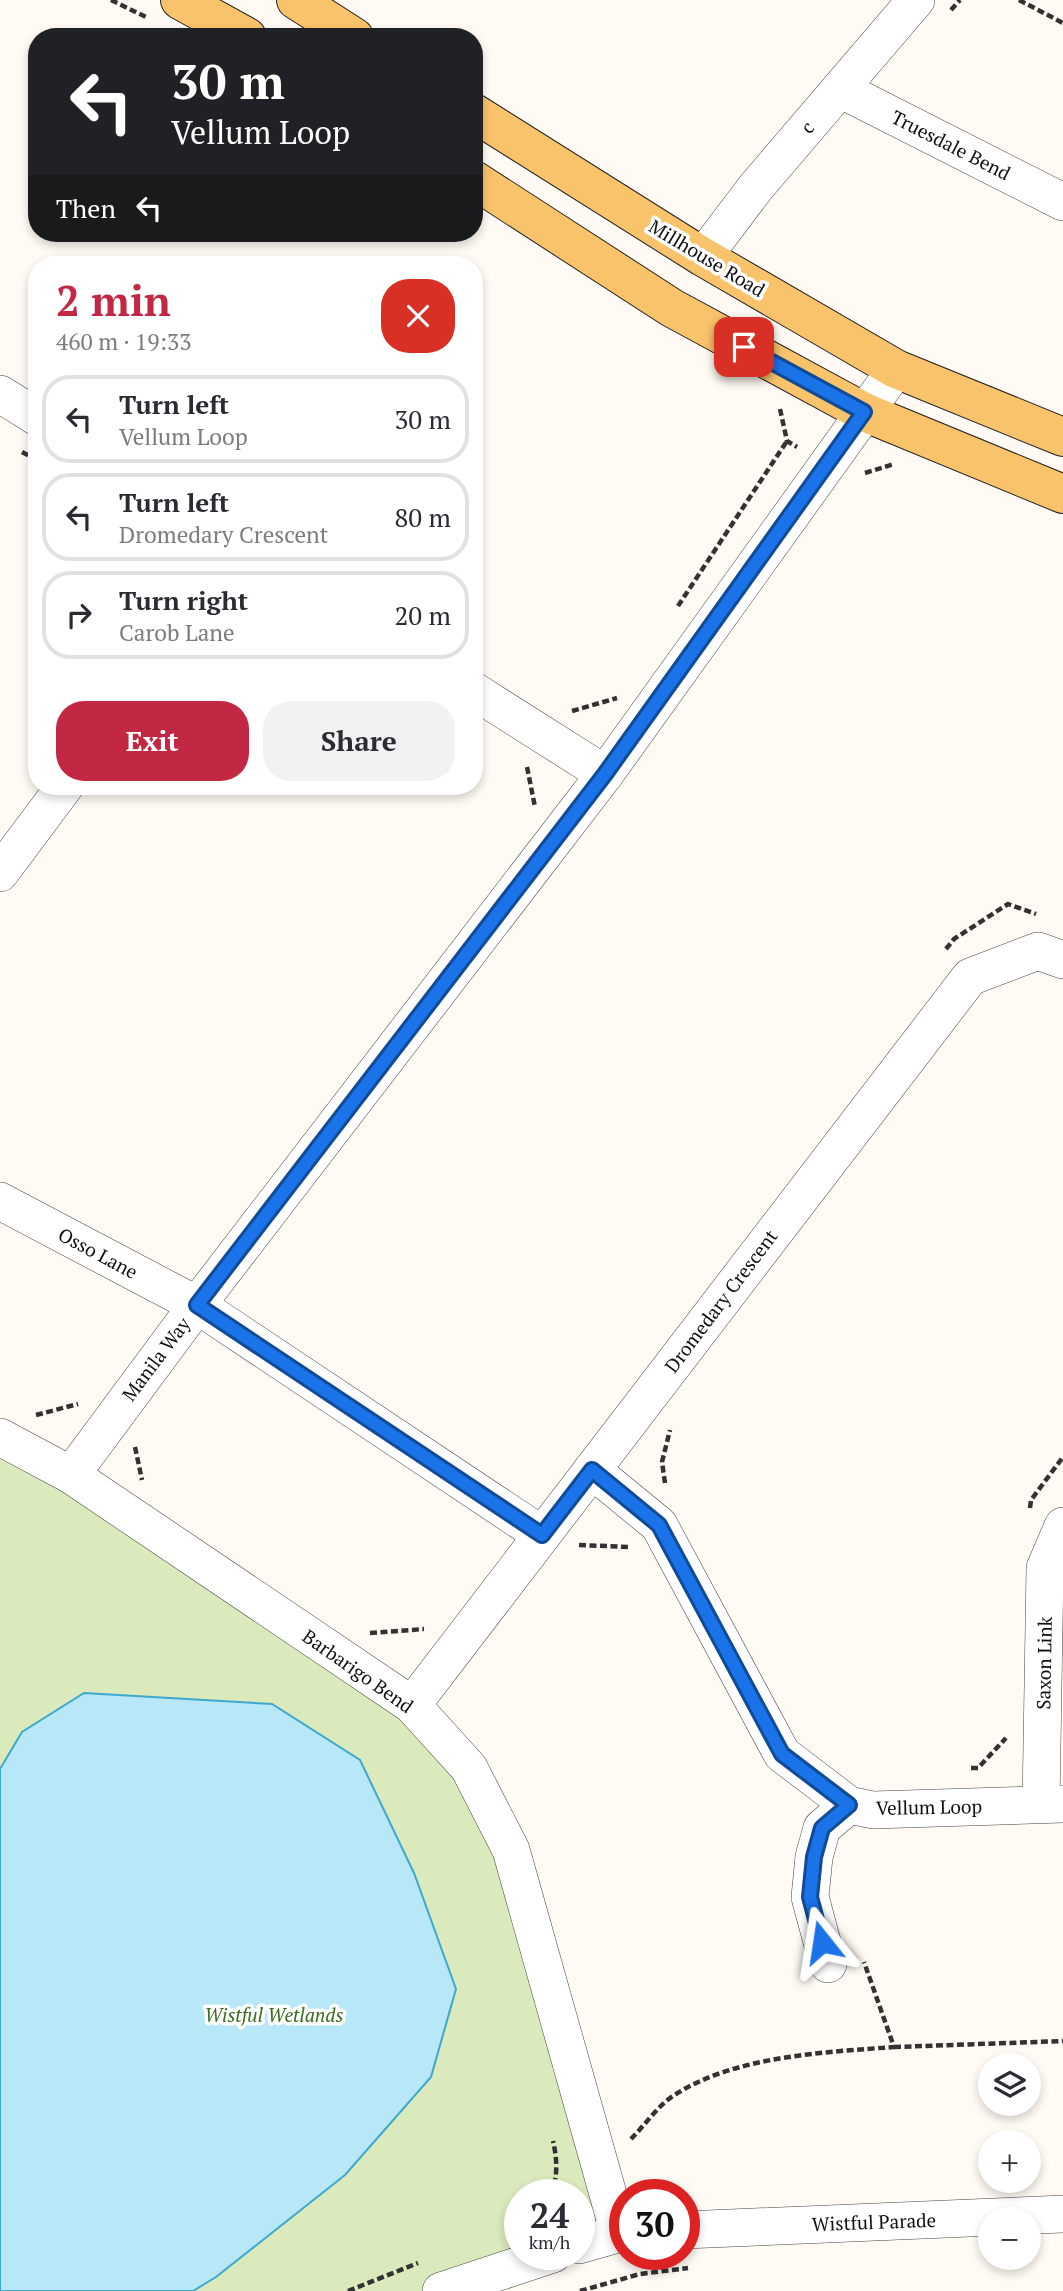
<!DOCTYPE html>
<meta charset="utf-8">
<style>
body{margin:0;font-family:"PT Serif",serif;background:#f2f2f3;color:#2b2b33;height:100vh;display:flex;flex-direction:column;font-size:26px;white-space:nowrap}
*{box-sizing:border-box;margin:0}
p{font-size:23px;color:#7c7c81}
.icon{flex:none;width:38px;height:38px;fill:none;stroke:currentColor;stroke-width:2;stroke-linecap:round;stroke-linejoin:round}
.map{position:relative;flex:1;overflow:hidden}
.panel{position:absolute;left:28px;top:256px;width:455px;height:539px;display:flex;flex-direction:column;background:#fff;border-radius:28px;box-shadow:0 4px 10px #0003}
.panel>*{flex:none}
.banner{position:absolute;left:28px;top:28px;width:455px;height:214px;border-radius:28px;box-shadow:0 4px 10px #0003;background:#202124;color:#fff;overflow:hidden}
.fabs{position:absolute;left:978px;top:2053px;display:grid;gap:14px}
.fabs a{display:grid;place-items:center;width:63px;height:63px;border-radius:50%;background:#fff;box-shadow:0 4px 10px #0003;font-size:35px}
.speed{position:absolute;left:504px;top:2179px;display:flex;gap:14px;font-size:35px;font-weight:700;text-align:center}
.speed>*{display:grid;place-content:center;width:91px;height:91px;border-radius:50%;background:#fff;box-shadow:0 4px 10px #0003;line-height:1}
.speed small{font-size:18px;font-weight:400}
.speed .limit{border:10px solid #d22;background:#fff;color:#111}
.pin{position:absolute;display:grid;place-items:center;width:60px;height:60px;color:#fff;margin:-30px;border-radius:14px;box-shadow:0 4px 10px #0006}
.me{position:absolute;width:77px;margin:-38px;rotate:345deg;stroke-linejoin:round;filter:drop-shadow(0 0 5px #0008)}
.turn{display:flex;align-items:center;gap:24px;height:147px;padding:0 28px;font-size:32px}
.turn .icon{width:91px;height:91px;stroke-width:2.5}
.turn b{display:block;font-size:49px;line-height:60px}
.then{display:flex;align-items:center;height:66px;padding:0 28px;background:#0003;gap:14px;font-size:26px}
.round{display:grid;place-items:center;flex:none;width:74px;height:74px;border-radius:28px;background:#f2f2f3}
.head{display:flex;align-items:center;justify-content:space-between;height:119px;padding:0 28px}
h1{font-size:42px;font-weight:600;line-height:52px;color:#c22743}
.primary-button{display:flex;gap:14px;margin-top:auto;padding:14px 28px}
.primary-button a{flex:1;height:80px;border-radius:28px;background:#c22743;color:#fff;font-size:28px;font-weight:600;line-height:80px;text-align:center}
.primary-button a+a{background:#f2f2f3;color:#2b2b33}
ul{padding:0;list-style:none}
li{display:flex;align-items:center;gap:21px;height:88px;margin:0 14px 10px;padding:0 14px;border:4px solid #e1e1e2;border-radius:28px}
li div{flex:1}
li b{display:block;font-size:26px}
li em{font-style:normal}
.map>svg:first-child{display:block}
.green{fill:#daeabc}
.water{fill:#b8e7f7;stroke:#3fa8ce;stroke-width:2}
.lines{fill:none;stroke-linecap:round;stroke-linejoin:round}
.minor-casing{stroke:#434343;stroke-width:38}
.major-casing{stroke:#212121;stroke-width:40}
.path{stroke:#323232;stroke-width:4.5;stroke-dasharray:7 3.5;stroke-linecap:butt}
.minor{stroke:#fff;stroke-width:37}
.major{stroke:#f8c36a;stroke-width:38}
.route-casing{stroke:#114b97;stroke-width:18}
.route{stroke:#1a73e8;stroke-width:12}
.labels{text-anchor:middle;stroke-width:7;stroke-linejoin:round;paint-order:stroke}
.street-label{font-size:19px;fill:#101010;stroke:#fff}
.park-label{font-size:19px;font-style:italic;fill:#386a1f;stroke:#fff}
</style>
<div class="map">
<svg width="1063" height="2291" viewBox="0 0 1063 2291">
<rect width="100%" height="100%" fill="#fffbf4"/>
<path class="green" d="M0,1439L72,1476L471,1771L619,2235L579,2247V2194H520V2254L443,2291H0Z"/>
<path class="water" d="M84,1693L272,1704L360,1760L414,1873L456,1989L431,2077L345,2175L216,2277L193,2291H0V1769L22,1732Z"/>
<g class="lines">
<defs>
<g id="minor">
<path d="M840,89L1063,202"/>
<path d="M703,257L756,187L916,0"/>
<path d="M0,394L37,417"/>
<path d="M474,691L605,774"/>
<path d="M0,873L65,786"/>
<path d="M0,1201L197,1305L542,1535"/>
<path d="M0,1437L71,1475L412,1705L469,1768L511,1850L619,2233"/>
<path d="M592,1470L659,1525L782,1754L849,1805L873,1810L1063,1804"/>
<path d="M71,1475L197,1305L605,774L896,369"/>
<path d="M412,1705L970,977L1038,951L1063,960"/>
<path d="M1041,1804L1045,1568L1063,1526"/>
<path d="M828,1964L810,1897L814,1857L822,1828L849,1805"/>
<path d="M684,2230L1063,2214"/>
<path d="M579,2245L625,2232"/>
<path d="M441,2291L553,2254"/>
</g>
<g id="major">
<path d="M180,0L247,37"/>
<path d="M296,0L354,37"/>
<path d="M474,113L703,257L896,369L1063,437"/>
<path d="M474,180L672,308L864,412L1063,494"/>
</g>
</defs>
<use href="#minor" class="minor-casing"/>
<use href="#major" class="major-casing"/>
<g class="path">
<path d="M111,0L148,18"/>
<path d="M1019,0L1063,23"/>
<path d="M951,10L960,0"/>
<path d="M780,409L787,441L797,447"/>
<path d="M22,452L37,460"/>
<path d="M865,473L894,464"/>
<path d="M678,606L787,441"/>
<path d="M572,711L617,698"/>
<path d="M527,767L535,807"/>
<path d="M946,949L954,939L1008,904L1036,914"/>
<path d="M36,1415L78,1404"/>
<path d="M135,1447L142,1480"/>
<path d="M665,1483L662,1462L670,1430"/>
<path d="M1030,1508L1031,1500L1063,1457"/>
<path d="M579,1545L630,1547"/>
<path d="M370,1633L424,1629"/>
<path d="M971,1768H978L1006,1738"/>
<path d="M894,2047L1063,2041"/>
<path d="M631,2139C645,2125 659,2104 676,2094C736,2056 825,2052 894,2047L864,1962"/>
<path d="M549,2194C559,2180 557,2158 553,2141"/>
<path d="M348,2291L418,2263"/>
<path d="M580,2291L640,2274L688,2268"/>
</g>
<use href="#minor" class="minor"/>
<use href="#major" class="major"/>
</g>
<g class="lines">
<defs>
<path id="route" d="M744,347L864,412L605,774L197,1305L542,1535L592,1470L659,1525L782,1754L849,1805L822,1828L814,1857L810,1897L822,1942"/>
</defs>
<use href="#route" class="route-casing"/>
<use href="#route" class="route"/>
</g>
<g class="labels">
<g class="street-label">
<text transform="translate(807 127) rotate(-49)" y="7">c</text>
<text transform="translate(951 145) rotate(27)" y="7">Truesdale Bend</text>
<text transform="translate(707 258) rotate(31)" y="7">Millhouse Road</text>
<text transform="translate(98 1253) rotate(28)" y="7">Osso Lane</text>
<text transform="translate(721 1301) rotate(-53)" y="7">Dromedary Crescent</text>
<text transform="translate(156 1359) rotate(-53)" y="7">Manila Way</text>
<text transform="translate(1044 1663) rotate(-89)" y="7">Saxon Link</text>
<text transform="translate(358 1671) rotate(35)" y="7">Barbarigo Bend</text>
<text transform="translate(929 1807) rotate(-1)" y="7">Vellum Loop</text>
<text transform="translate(874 2222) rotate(-2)" y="7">Wistful Parade</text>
</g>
<g class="park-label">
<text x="274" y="2022">Wistful Wetlands</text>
</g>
</g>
</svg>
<div class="fabs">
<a><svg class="icon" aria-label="layers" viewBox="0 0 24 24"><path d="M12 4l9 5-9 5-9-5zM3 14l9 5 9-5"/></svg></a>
<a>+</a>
<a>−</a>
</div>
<div class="speed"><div>24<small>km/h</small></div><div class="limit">30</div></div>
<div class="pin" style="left:744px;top:347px;background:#d93025"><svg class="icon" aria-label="arrive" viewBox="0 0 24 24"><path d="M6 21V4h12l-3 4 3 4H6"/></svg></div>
<svg class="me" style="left:822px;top:1942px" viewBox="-20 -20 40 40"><path d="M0-17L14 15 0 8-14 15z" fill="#1a73e8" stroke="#fff" stroke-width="4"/></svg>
<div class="banner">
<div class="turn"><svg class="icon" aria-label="left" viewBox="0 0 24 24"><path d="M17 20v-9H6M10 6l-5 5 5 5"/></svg><div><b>30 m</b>Vellum Loop</div></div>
<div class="then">Then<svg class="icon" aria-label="left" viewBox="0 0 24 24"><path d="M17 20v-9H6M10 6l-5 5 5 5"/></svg></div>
</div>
<section class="panel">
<div class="head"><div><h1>2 min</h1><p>460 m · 19:33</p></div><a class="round" style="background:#d93025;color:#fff"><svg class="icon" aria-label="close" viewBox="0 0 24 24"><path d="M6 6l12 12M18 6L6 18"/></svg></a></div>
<ul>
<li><svg class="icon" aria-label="left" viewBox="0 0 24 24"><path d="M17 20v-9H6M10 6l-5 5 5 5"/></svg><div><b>Turn left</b><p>Vellum Loop</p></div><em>30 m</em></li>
<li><svg class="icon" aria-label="left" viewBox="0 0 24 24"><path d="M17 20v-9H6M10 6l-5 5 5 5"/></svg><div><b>Turn left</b><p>Dromedary Crescent</p></div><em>80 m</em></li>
<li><svg class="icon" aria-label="right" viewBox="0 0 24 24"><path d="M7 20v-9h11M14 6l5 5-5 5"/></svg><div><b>Turn right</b><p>Carob Lane</p></div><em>20 m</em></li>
</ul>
<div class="primary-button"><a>Exit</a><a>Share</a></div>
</section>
</div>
